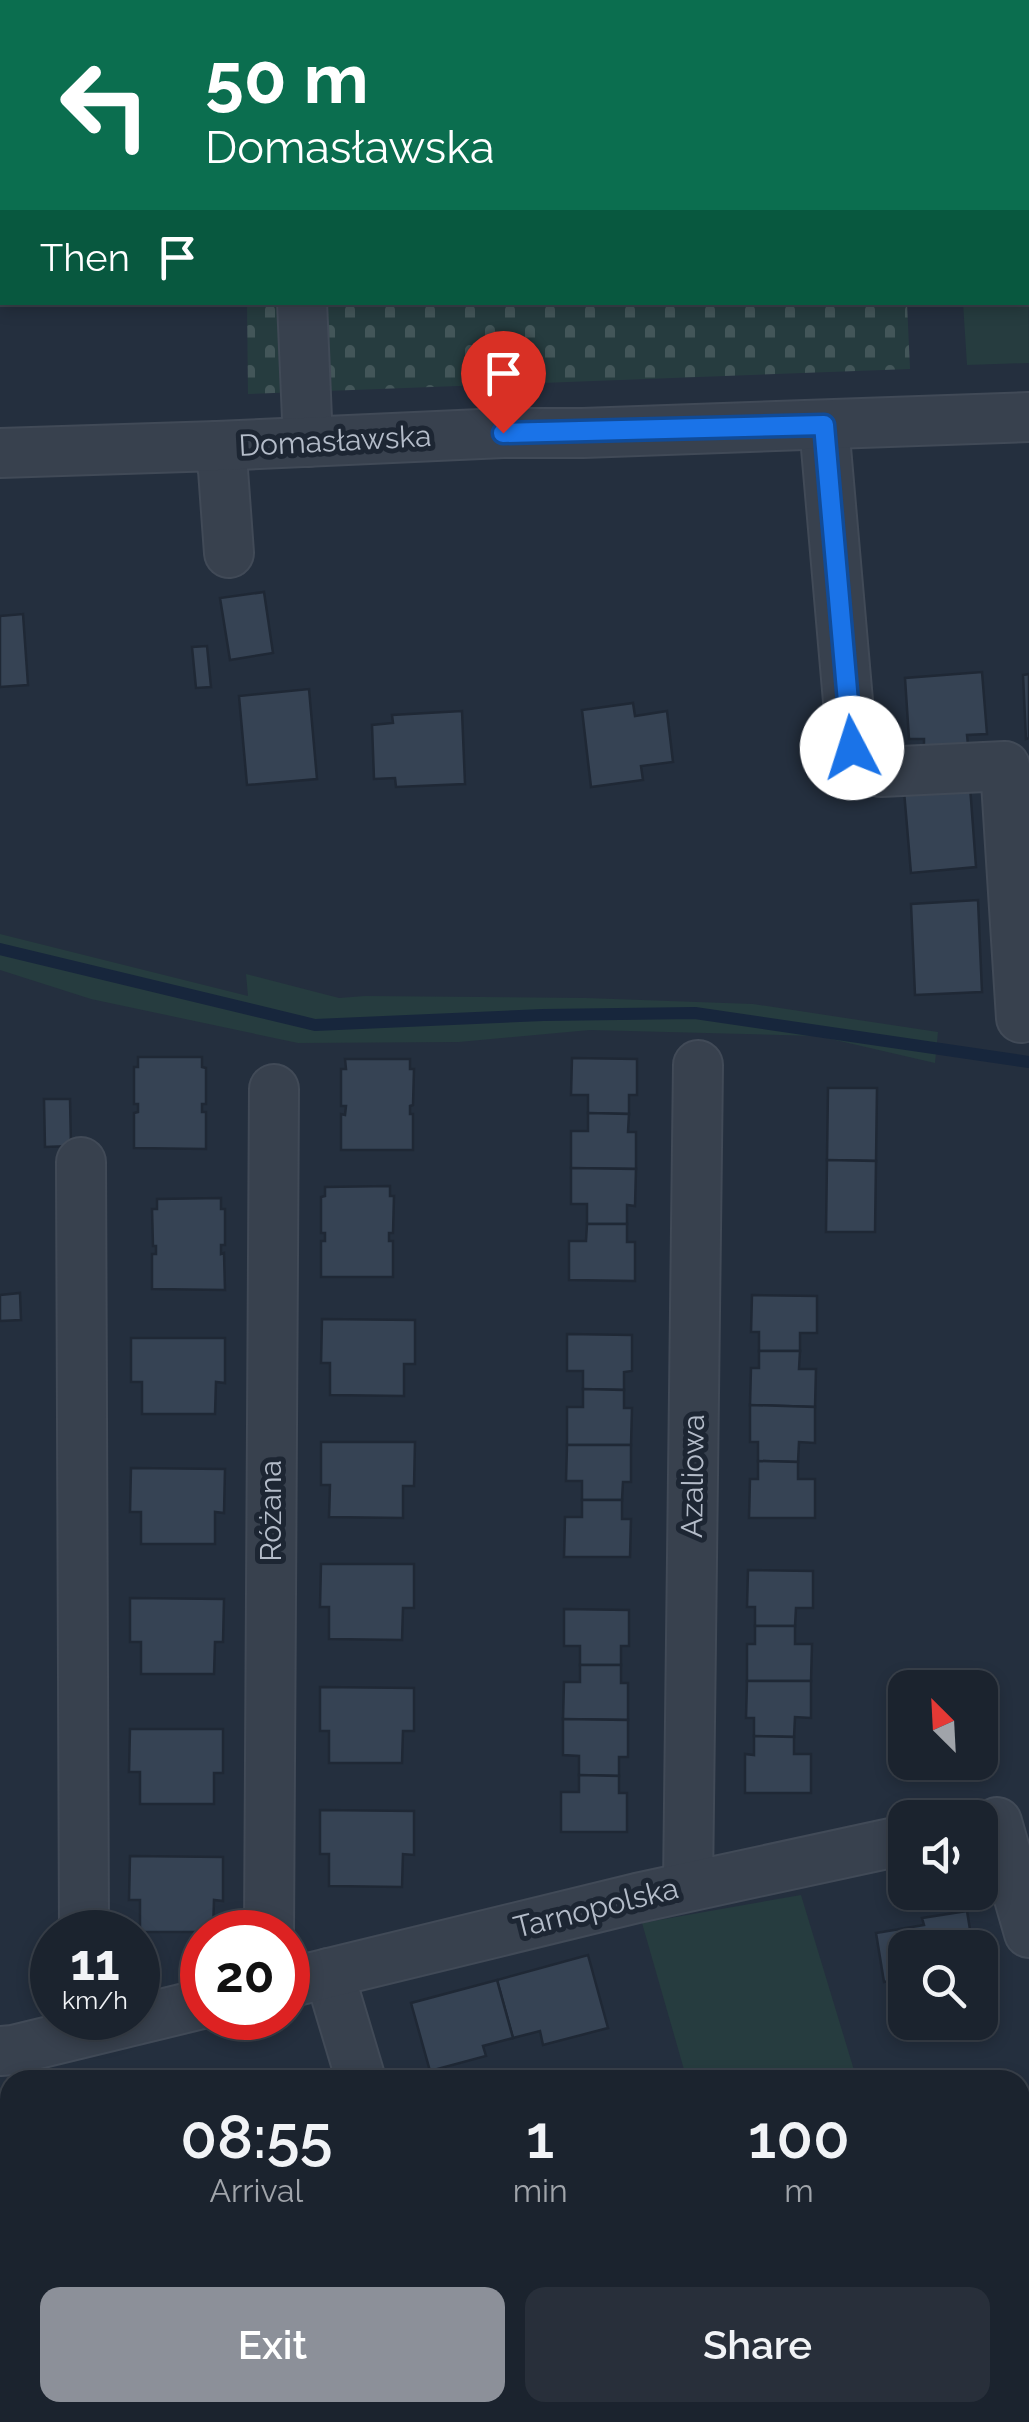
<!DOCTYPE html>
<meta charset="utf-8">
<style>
body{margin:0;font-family:Raleway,sans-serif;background:#282f3a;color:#f1f3f6;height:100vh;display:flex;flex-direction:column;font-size:38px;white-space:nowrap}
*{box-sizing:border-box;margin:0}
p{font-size:32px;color:#a0a4aa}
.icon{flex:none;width:55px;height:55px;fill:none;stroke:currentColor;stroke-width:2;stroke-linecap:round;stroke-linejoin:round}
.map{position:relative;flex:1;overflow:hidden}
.panel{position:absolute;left:0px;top:2070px;width:1030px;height:352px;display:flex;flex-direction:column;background:#1b232e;border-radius:30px 30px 0 0;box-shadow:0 5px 15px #0003,0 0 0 2px #39404a}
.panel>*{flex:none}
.top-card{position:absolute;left:0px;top:0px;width:1030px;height:305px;box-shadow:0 5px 15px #0003,0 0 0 2px #39404a;background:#0b6e4f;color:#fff;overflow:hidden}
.needle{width:65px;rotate:336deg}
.buttons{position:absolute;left:888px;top:1670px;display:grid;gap:20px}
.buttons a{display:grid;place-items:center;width:110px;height:110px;border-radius:20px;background:#1b232e;box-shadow:0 5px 15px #0003,0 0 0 2px #39404a;font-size:50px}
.speed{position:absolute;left:30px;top:1910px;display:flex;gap:20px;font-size:50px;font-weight:700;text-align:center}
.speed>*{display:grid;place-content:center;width:130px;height:130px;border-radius:50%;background:#1b232e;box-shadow:0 5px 15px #0003,0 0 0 2px #39404a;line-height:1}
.speed small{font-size:25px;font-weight:400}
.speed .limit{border:15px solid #d22;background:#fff;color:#111}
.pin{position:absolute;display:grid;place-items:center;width:85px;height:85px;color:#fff;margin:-102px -42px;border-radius:50% 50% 50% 0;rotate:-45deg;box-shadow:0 0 10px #0007}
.pin .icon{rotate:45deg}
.me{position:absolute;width:110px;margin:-55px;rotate:355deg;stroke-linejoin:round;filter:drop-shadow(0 0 8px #0008)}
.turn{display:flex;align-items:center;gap:35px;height:210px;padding:0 40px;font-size:45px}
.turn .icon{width:130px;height:130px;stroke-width:2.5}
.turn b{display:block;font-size:70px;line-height:85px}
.then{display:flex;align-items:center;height:95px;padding:0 40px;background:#0003;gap:20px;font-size:38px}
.eta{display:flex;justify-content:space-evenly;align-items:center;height:170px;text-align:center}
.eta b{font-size:60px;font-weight:600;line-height:70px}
.primary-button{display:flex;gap:20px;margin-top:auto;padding:20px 40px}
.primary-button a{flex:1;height:115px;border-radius:20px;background:#8c9099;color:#fff;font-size:40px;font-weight:600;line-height:115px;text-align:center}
.primary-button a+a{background:#282f3a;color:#f1f3f6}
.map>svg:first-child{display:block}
.green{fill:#263c3f}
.cemetery{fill:url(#cemetery-stones)}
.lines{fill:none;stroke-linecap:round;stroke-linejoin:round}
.stream{stroke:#17263c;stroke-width:12}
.building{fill:#364354;stroke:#1f2835;stroke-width:2.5}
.minor-casing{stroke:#414a57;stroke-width:52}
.minor{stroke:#38414e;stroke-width:48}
.route-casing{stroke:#114b97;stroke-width:25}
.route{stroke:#1a73e8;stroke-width:18}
.labels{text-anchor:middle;stroke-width:10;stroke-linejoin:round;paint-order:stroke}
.street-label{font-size:30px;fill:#b4bcc9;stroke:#1d2633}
</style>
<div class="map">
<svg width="1029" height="2422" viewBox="0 0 1029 2422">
<defs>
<pattern id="cemetery-stones" width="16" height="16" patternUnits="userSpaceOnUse" patternTransform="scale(2.5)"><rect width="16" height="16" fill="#263c3f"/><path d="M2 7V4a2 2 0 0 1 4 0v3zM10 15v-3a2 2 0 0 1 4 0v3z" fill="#435659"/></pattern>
</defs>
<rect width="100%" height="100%" fill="#242f3e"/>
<g class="green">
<path d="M1028,182L1029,363L967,365L963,303L1028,302Z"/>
<path d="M0,934L248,996L246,974L339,998L365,996L586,998L753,1004L938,1032L935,1063L818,1036L590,1030L459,1042L298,1043L91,999L0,970Z"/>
<path d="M801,1895L857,2080H687L642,1923Z"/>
</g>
<g class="cemetery">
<rect x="239" y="0" width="655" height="2"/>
<path d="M247,303H907L910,369L248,394Z"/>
</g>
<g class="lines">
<path class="stream" d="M0,949L315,1025L543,1015L695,1013L1029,1062"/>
</g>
<g class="building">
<path d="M264,592L273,653L230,660L220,598Z"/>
<path d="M23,614L28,685L0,687V616Z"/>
<path d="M207,646L211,687L196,688L192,647Z"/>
<path d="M982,672L987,734L967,735L968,745L924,748V739H909L905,678Z"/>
<path d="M1029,674V738L1026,739L1023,675Z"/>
<path d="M309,689L317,779L247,785L239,696Z"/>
<path d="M633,703L635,716L667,711L673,762L641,766L643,780L591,787L582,710Z"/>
<path d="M462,711L465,784L396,787L395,778L374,779L372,725L393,723L392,715Z"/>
<path d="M970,786L976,867L911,873L904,791Z"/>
<path d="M978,900L982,992L915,995L911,904Z"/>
<path d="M138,1057H202V1067L206,1068V1104H202V1112H206V1149L134,1148V1113L138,1112V1104H134V1067H138Z"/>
<path d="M572,1058L637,1059V1095H629V1114L588,1113V1095H571Z"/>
<path d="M345,1059H410V1069H414L413,1105L410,1106V1114H413V1150H341V1114L345,1115L346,1106H341V1069H346Z"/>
<path d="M828,1088H877L876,1161L827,1160Z"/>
<path d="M44,1099H70L71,1146L45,1147Z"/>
<path d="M588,1113L629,1114L628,1132H636V1169L571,1168V1131H588Z"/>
<path d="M827,1160L876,1161L875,1232H826Z"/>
<path d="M571,1168L636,1169L635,1206L627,1205V1224H587V1204H571Z"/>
<path d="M390,1186V1196H394L393,1233H389V1241H393V1277H321V1241H325V1233H321V1197L325,1196V1187Z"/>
<path d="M221,1198V1209H225V1245H221V1254L224,1253L225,1290L152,1289V1254H156V1246H153L152,1209H157V1199Z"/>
<path d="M587,1224H627V1242H635V1281L569,1280V1241H586Z"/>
<path d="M20,1293L21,1320L0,1321V1295Z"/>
<path d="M752,1295L817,1296V1333H800V1351H759V1332H751Z"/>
<path d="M322,1319L415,1320V1364H404V1396L330,1395V1363H321Z"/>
<path d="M567,1334L632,1335V1371L624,1372V1390L583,1389V1371H567Z"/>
<path d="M131,1338H225V1383L216,1382L215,1414H142V1382H131Z"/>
<path d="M759,1351H800L799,1369H816L815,1407L750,1405L751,1368H759Z"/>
<path d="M583,1389L624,1390V1408H632L631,1445H567V1407H583Z"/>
<path d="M750,1405L815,1407V1443L799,1442L798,1462L758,1461V1442H750Z"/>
<path d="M321,1442H415L414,1486H403V1518L329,1517L330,1485H321Z"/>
<path d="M567,1445H631V1482H623L622,1500H582V1481H566Z"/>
<path d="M758,1461L798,1462V1479H815V1518H749L750,1479H758Z"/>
<path d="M131,1468L225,1469L224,1513L215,1512V1544H141V1512H130Z"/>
<path d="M582,1500H622V1519H631L630,1557H564L565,1517H582Z"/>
<path d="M321,1564H414V1608H403L402,1640L329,1639V1607H320Z"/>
<path d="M748,1570L813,1571V1608H796L795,1626H755V1607H747Z"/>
<path d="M130,1598L224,1599L223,1642H215L214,1674H141V1642H130Z"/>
<path d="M564,1609L629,1610V1646H621V1665H580V1646H564Z"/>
<path d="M755,1626H795V1644H812L811,1681H747V1644H755Z"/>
<path d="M580,1665H621V1683H628V1720L563,1719L564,1682H580Z"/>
<path d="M747,1681H811V1718L795,1717L794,1737L754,1736V1718H746Z"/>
<path d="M320,1687L414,1688V1731H403L402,1763H329V1731H320Z"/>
<path d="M563,1719L628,1720V1757H619V1776L579,1775V1756L563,1755Z"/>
<path d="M130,1729H223V1773H214V1804H140V1772H129Z"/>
<path d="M754,1736L794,1737V1754H811V1793H745V1754L754,1755Z"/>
<path d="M579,1775L619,1776V1793H627V1832H561V1792H579Z"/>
<path d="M320,1810L414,1811V1855L403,1854L402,1887L329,1886V1854H320Z"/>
<path d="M130,1856L223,1857V1901L214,1900L213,1932H140V1900H129Z"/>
<path d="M967,1911L973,1948H905V1978L884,1982L876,1933L924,1925L922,1918Z"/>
<path d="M588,1955L608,2028L543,2045L540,2031L513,2038L497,1980Z"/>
<path d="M497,1980L513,2038L483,2046L486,2056L430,2071L411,2003Z"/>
<path d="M10,2107V2197L0,2200V2110Z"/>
<path d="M10,2298V2370L0,2373V2302Z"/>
<path d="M10,2370V2406L0,2409V2373Z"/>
</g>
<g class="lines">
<defs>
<g id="minor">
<path d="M288,0V2"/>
<path d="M302,302L308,442"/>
<path d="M824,425L852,747L861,764L881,772L1005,766L1021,1018"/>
<path d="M217,446L223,470L229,553"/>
<path d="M0,453L217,446L503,433H583L1029,417"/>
<path d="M81,1162L84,1932"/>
<path d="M997,1822L1029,1933"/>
<path d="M688,1886L698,1065"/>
<path d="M269,1932L274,1089"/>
<path d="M329,1973L361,2080"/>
<path d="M288,1983L637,1898L905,1840"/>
<path d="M0,2051L13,2050L202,2004"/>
</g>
</defs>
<use href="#minor" class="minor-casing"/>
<use href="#minor" class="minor"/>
</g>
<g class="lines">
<defs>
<path id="route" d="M503,433L824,425L852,748"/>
</defs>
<use href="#route" class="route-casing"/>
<use href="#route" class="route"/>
</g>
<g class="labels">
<g class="street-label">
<text transform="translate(335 441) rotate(-3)" y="10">Domasławska</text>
<text transform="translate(693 1476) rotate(-89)" y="10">Azaliowa</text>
<text transform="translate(271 1511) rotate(-90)" y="10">Różana</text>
<text transform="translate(596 1908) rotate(-14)" y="10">Tarnopolska</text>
</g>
</g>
</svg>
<div class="buttons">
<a><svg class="needle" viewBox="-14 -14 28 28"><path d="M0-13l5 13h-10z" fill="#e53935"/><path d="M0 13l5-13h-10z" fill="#a0a4aa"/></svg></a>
<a><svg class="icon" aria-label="sound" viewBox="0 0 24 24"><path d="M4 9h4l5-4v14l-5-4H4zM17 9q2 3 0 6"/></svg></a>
<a><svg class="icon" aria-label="search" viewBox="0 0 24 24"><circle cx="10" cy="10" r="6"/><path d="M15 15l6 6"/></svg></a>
</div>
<div class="speed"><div>11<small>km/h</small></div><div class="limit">20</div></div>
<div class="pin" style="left:503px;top:433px;background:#d93025"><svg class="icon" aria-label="arrive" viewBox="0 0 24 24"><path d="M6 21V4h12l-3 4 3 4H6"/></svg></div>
<svg class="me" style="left:852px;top:748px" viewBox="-20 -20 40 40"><circle r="19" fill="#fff"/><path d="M0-13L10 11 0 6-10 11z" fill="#1a73e8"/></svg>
<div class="top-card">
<div class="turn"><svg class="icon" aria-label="left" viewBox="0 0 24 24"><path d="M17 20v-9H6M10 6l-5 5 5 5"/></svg><div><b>50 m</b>Domasławska</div></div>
<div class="then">Then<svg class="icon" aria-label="arrive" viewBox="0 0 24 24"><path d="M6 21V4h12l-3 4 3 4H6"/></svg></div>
</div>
<section class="panel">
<div class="eta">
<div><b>08:55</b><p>Arrival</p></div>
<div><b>1</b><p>min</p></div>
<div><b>100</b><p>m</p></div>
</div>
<div class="primary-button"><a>Exit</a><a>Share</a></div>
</section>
</div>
